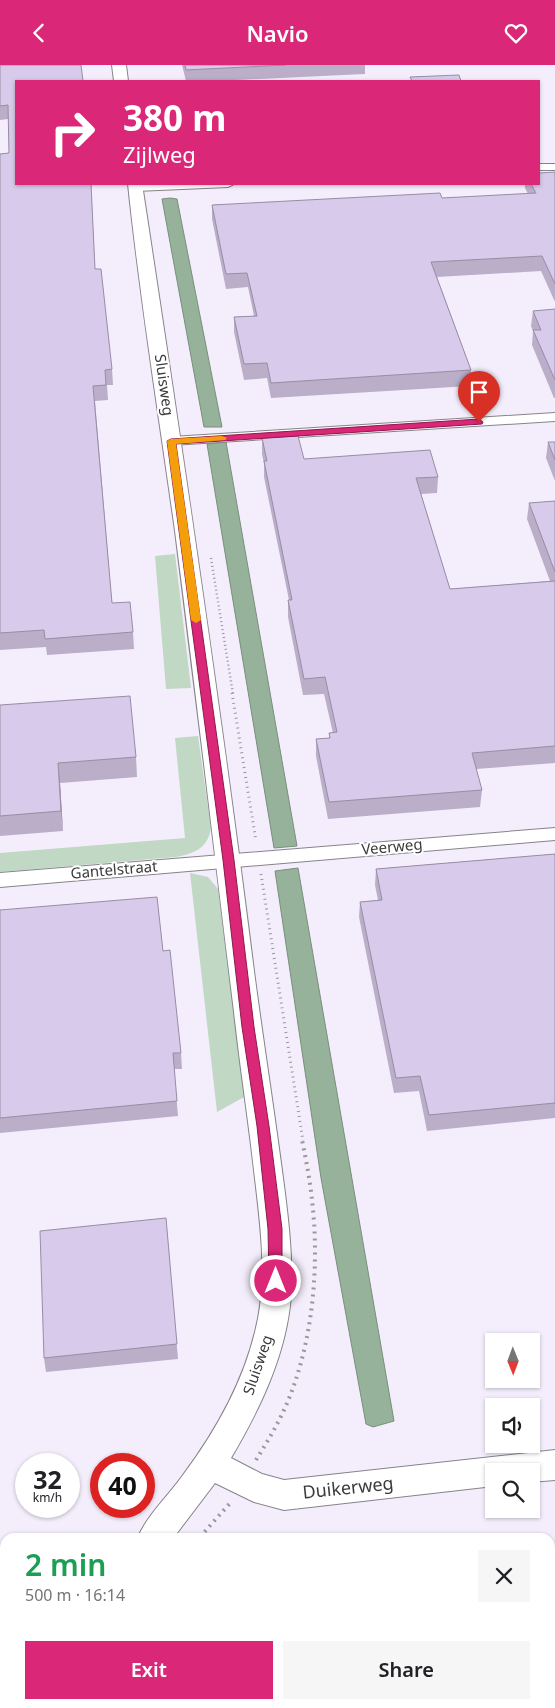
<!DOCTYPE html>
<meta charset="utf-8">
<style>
body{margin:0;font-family:"Noto Sans",sans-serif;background:#f6f6f6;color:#202124;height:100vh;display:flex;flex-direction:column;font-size:19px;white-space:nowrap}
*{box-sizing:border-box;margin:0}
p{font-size:16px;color:#757577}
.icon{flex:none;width:28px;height:28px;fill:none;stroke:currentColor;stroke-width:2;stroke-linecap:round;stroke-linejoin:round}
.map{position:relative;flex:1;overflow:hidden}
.sheet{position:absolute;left:0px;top:1468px;width:555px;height:176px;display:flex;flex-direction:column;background:#fff;border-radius:15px 15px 0 0;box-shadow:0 1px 4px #0004}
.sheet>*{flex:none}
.guide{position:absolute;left:15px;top:15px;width:525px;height:105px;border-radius:0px;box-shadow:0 1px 4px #0004;background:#db2777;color:#fff;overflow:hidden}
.needle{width:32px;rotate:179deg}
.controls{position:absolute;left:485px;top:1268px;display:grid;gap:10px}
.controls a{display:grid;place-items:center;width:55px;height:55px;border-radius:0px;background:#fff;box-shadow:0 1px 4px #0004;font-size:25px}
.speed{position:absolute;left:15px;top:1388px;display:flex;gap:10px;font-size:25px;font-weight:700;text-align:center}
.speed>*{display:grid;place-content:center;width:65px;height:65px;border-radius:50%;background:#fff;box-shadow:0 1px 4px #0004;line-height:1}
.speed small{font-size:12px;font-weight:400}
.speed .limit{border:8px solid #d22;background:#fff;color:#111}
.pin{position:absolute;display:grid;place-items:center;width:42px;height:42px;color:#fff;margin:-51px -21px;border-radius:50% 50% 50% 0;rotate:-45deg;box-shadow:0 0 5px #0007}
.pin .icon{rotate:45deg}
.me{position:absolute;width:55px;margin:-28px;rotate:0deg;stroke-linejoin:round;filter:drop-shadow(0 0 4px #0008)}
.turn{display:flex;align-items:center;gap:18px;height:105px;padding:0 25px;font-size:22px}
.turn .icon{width:65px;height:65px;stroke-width:2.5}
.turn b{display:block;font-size:35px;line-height:42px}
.round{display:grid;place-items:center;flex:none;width:52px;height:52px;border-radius:0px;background:#f6f6f6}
.head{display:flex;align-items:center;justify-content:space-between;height:85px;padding:0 25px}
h1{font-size:30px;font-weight:600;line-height:38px;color:#1e9e55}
.primary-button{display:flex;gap:10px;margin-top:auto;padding:10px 25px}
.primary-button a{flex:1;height:58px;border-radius:0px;background:#db2777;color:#fff;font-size:20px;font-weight:600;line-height:58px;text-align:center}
.primary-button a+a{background:#f6f6f6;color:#202124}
header{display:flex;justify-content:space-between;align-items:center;height:65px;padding:0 25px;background:#db2777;color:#fff;font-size:22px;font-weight:600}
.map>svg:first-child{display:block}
.built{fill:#f4eefc;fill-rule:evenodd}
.green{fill:#c0d8c4}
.water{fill:#96b29a;stroke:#7b8e7e}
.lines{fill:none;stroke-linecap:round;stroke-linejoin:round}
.minor-casing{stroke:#868389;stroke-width:2}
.tertiary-casing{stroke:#868389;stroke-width:2}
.path-far2{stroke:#98979a;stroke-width:2.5;stroke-dasharray:1 3;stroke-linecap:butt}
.path-far1{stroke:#98979a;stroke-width:3;stroke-dasharray:1 4;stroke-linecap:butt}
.path{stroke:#98979a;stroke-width:4;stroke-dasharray:2 5;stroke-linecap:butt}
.minor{fill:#fff;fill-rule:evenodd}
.tertiary{fill:#fff;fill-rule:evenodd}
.wall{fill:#baaec9}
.shaded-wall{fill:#978da4}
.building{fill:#d8caea;stroke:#978da4}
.route{fill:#db2777;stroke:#8e194d}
.slow{fill:#f59e0b}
.labels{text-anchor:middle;stroke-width:4;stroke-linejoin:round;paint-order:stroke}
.street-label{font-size:15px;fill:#3b3a3c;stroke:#fff}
.near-street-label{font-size:18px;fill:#3b3a3c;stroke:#fff}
</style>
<header><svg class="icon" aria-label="back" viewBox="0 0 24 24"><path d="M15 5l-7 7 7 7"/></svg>Navio<svg class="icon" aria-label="heart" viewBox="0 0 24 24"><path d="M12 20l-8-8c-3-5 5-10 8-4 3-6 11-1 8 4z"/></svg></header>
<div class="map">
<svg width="555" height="1643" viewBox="0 0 555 1643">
<rect width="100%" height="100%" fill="#fcfafe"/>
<path class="built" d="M0,0H555V1643H0ZM16,16H539V119H16ZM494,1276H531V1314H494ZM494,1341H531V1379H494ZM26,1399H69V1441H26ZM101,1399H144V1441H101ZM494,1406H531V1444H494ZM5,1472H550V1639H5Z"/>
<g class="green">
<path d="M175,489L191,623L166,624L155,491Z"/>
<path d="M198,671L211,763C208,783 194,789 175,792L0,807V788L185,773L175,673Z"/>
<path d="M190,808L208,812L218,824L246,1031L217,1047Z"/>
</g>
<g class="water">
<path d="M170,133L177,134L222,362H204L162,134Z"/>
<path d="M226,377L297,781L274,783L207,379Z"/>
<path d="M298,803L394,1356L373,1362L366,1359L321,1113L275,806Z"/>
</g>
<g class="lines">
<defs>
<g id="minor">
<rect x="539" y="99" width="16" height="6"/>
<path d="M153,119H234L228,122L136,126L130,123L136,120Z"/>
<path d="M555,348V356L171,380L166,379L164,376L166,373L171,372Z"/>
<path d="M555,763V775L0,822V808Z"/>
</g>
<g id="tertiary">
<path d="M112,0H126L128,16H114Z"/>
<path d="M128,119H142C182,381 221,643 254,906C263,975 274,1044 283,1113C288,1151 293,1191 291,1230C287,1288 260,1344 231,1393L262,1409L284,1415L555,1385V1415L531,1417V1406H494V1421L284,1445L254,1437L215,1418L174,1472H138C148,1449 169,1430 183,1410C215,1367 242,1320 255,1267C268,1217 261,1164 255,1114C249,1058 240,1003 234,947C214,787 196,626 175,466C159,351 140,235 128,119Z"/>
<path d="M5,1624V1639H28L26,1643H0V1626Z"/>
</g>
</defs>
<use href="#minor" class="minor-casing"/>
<use href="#tertiary" class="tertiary-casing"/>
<path class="path-far2" d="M211,493L233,629"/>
<g class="path-far1">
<path d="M232,628L256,776"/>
<path d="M261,809L303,1076"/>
</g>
<g class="path">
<path d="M256,1395C271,1371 285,1347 294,1320C314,1263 319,1195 312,1135C310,1115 306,1095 302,1075"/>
<path d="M200,1472L231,1437"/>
<path d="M57,1643L60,1639"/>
</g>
<use href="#minor" class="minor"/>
<use href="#tertiary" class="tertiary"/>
</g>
<g class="wall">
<path d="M0,0L16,16V119H91L95,204L112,304L113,320H107L108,335L95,336L112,538L133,567L134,584L47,590L46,582L0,585V89L9,88L8,54L0,55Z"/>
<path d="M182,0H365V9L215,16H186Z"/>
<path d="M555,107V237L541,206L437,212L471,305L470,321L271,333L267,313L244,315L234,267V252L254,251L248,222L226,224L212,154V140L442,133L528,129L525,123V119H539Z"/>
<path d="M555,244V333H554L532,280L533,266L531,261L533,246Z"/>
<path d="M262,373L304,394L438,412L437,428L421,429L450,524L550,516L527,454L529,438L555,436V698L476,704L482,725L480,742L328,754L316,691V674L329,673V668H333L324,629L303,630L288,552V535H289L264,412V399L262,389Z"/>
<path d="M548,377H555V416L546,393Z"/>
<path d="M0,640L136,692L137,712L60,718L63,766L0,771Z"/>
<path d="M555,789V1053L427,1066L419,1026L394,1028L359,852L360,837L378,835L375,820L376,804Z"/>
<path d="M0,845L163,886L181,988L182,1004H174L178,1051L0,1068Z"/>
<path d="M166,1153L178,1294L46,1307L44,1293Z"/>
</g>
<path class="shaded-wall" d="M58,698L60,718L63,766L61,746Z"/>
<g class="building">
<path d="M0,0H81L83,16H16V119H91L95,204H101L112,304L105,305L106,320L93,321L112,538L130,537L133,567L45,574L44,565L0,568V89L9,88L8,40L0,41Z"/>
<path d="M185,0H286L186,5Z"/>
<path d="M459,10L461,16H412L410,12Z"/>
<path d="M555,107V219L542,191L431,197L471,305L271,318L267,298L244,299L234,252L257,251L247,208L226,209L212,140L440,128L442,133L536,128L531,119H539V108Z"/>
<path d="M555,244V315L533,265H541L533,246Z"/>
<path d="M298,371L304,394L430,385L438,412L416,413L450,524L555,516V681L472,688L482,725L329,737L316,674L330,673L329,668L337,667L325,612L304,614L288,535H292L264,396H267L262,373Z"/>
<path d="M548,377H555V395Z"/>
<path d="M555,436V507L529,438Z"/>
<path d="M130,631L136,692L58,698L61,746L0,751V640Z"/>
<path d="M555,789V1038L429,1050L420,1011L396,1013L360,837L382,835L376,804Z"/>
<path d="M157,832L163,886L170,885L181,988H173L177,1036L0,1053V845Z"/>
<path d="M166,1153L177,1279L44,1293L40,1166Z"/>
</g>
<path class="route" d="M479,354L483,357L482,359L176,379L234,795L254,962L269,1061L282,1164V1216L280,1221L276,1222L271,1221L269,1216L268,1164L257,1061L242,962L223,795L167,376L171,374Z"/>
<path class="slow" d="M222,371L227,373L225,375L176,379L201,555L196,558L191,555L167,376L171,374Z"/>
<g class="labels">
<g class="street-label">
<text transform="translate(164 320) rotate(82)" y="5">Sluisweg</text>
<text transform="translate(392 782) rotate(-5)" y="5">Veerweg</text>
<text transform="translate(114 805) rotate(-5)" y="5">Gantelstraat</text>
<text transform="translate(258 1300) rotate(-71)" y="5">Sluisweg</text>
</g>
<g class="near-street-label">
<text transform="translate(348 1423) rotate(-6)" y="6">Duikerweg</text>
</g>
</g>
</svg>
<div class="controls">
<a><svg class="needle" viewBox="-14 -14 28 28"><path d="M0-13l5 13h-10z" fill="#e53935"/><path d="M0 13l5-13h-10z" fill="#757577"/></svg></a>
<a><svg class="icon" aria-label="sound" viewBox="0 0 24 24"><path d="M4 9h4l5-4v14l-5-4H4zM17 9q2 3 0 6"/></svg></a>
<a><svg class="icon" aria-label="search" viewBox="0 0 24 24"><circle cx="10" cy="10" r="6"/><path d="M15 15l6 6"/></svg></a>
</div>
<div class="speed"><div>32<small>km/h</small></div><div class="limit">40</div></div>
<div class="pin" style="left:479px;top:357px;background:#d93025"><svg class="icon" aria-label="arrive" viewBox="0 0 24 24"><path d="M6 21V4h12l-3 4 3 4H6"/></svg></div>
<svg class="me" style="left:276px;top:1216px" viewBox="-20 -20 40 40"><circle r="17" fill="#db2777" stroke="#fff" stroke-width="3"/><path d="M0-11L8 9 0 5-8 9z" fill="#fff"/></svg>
<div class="guide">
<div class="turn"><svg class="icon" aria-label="right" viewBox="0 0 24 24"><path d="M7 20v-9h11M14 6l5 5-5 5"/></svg><div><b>380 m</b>Zijlweg</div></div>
</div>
<section class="sheet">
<div class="head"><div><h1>2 min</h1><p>500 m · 16:14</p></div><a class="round"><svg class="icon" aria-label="close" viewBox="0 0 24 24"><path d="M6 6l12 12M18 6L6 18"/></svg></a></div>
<div class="primary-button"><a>Exit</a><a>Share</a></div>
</section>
</div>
